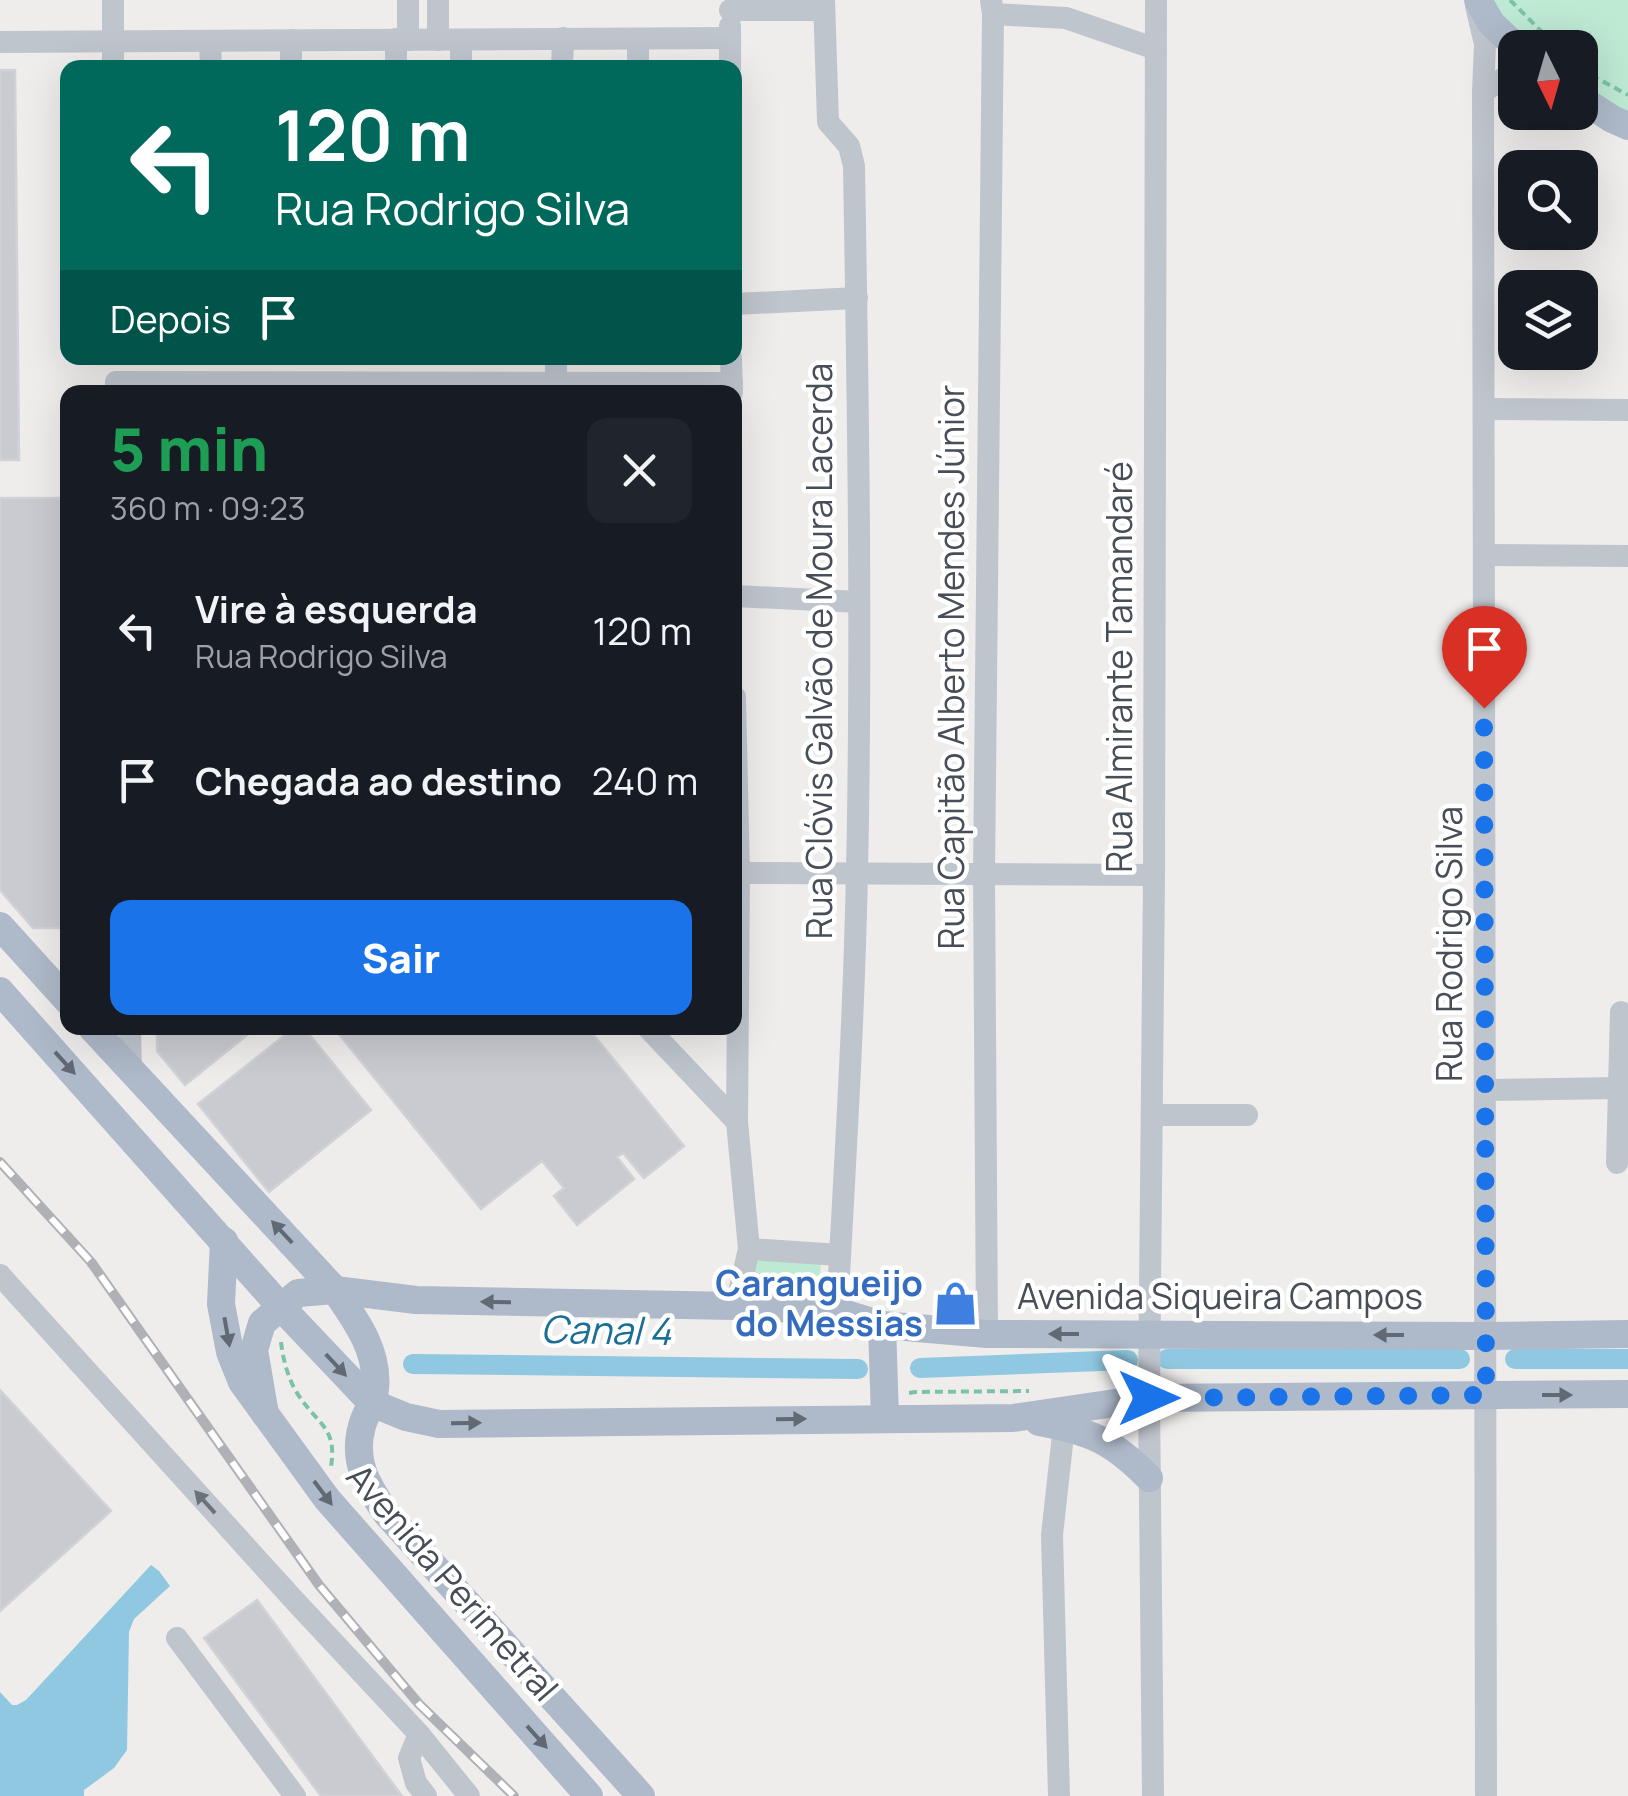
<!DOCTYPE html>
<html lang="pt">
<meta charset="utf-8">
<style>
body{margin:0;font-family:Manrope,sans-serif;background:#20242c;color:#f1f3f6;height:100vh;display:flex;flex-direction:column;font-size:38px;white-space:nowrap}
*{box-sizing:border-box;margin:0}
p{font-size:32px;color:#9ea1a6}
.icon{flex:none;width:55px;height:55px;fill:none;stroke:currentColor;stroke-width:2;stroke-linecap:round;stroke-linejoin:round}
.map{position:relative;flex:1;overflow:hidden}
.drawer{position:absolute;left:60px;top:385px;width:682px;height:650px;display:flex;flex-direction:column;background:#171b24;border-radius:20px;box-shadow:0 10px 40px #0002}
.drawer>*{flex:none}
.banner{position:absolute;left:60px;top:60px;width:682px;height:305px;border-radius:20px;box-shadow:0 10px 40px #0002;background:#00695c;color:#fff;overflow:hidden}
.needle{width:65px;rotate:175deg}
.buttons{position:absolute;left:1498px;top:30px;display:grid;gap:20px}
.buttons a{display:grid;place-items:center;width:100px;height:100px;border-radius:20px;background:#171b24;box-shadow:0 10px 40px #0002;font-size:50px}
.pin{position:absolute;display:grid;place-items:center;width:85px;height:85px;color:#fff;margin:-102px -42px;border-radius:50% 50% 50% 0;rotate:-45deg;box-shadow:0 0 10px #0007}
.pin .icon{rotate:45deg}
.me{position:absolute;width:110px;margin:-55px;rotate:90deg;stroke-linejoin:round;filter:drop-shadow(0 0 8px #0008)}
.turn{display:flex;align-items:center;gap:35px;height:210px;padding:0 50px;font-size:45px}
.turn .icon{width:130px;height:130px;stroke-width:2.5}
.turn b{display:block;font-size:70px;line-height:85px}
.then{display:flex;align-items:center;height:95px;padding:0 50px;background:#0003;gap:20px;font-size:38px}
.round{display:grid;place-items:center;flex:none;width:105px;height:105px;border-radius:20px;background:#20242c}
.overview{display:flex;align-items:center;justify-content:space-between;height:170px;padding:0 50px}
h1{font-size:60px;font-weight:800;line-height:75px;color:#1e9e55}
.button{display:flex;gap:20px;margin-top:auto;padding:20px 50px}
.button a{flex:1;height:115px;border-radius:20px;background:#1a73e8;color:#fff;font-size:40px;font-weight:800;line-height:115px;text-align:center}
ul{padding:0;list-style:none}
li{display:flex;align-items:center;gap:30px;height:150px;padding:0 50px}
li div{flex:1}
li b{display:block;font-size:38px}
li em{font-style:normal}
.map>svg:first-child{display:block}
.green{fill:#bee9d3}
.water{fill:#90c8e1}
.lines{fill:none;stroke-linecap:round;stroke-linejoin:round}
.canal{stroke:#90c8e1;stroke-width:20}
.building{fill:#cacbd1;stroke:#d1d2d7;stroke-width:2.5}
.path{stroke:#7ac3a7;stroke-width:4;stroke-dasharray:8 5;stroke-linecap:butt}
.minor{stroke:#bfc5cd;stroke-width:22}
.major{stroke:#aeb9c9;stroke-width:28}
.rail-casing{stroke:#afb1b6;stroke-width:10}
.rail{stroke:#fff;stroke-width:6;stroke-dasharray:19;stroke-linecap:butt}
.oneway{fill:#616974}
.oneway2{fill:#6b727a}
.route{stroke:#1a73e8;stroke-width:18;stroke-dasharray:0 32.4}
.labels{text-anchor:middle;stroke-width:9;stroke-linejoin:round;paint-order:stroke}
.street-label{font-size:35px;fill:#474e57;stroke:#fff}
.shop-label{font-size:35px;font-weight:bold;fill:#366cbe;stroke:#fff;text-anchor:end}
.water-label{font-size:38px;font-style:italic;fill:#1b6f96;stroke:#fff}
</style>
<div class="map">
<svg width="1628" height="1796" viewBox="0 0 1628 1796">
<rect width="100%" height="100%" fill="#efecec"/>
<g class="green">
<path d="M1494,0H1628V114L1580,80V48C1525,47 1522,50 1494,0Z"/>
<path d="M754,1260L821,1261L819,1295L760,1291L750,1274Z"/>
</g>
<path class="water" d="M151,1565L159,1571L170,1586L134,1619L129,1632L127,1750L114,1768L84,1790V1796H0V1692L12,1705H17L26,1700Z"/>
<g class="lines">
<g class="canal">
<path d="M1167,1359H1460"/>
<path d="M1515,1359H1628"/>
<path d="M413,1364L858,1369"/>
<path d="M920,1368L1128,1360"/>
</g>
</g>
<g class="building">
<path d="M0,70H15L19,460H0Z"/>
<path d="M0,498H68V928H33L0,890Z"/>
<path d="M157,1028H256L185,1085L157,1051Z"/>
<path d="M294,1028H304L371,1110L269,1192L198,1104Z"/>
<path d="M334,1028H588L684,1146L644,1178L623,1153L617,1157L634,1179L577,1225L554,1196L564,1188L542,1161L481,1209Z"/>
<path d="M0,1390L111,1511L0,1611Z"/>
<path d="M257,1600L402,1796H321L204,1638Z"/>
</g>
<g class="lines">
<g class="path">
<path d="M1510,0L1558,48"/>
<path d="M1580,69L1628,95"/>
<path d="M281,1342C283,1360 289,1382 299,1396C319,1426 337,1427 331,1467"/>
<path d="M909,1393L915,1392L1029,1391"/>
</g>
<g class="minor">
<path d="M113,0V68"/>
<path d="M824,0L828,122L849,146L854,166C858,401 862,636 857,871C854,1017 845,1165 837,1311"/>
<path d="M1476,6L1485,44L1483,92L1486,1796"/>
<path d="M730,10H824"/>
<path d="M993,14L1066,18L1156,49"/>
<path d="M730,26V68"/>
<path d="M396,39V68"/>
<path d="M408,40V0"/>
<path d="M438,40V0"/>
<path d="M461,40V68"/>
<path d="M210,41L211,68"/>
<path d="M0,42L730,38"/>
<path d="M291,68V40"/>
<path d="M562,68L563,38"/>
<path d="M638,68V39"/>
<path d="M1483,92L1507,76H1515"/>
<path d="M735,304L857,298"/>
<path d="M731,358L732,392"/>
<path d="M116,382L732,383"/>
<path d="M556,383V358"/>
<path d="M1484,409L1628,410"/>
<path d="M1484,555L1628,556"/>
<path d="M735,596L859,602"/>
<path d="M735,697L739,873L737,1122L749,1249L736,1306"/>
<path d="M739,873L1154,875"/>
<path d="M130,1028L131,1071"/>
<path d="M648,1028L737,1122"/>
<path d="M1485,1090L1619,1088"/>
<path d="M1152,1115H1247"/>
<path d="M1617,1163L1621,1012"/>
<path d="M749,1249L840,1255"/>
<path d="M0,1275L294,1600L419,1734L469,1796"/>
<path d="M987,1334L984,875L993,14L991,0"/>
<path d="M177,1638L295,1796"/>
<path d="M419,1734L409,1758L416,1783L426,1796"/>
<path d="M1059,1796L1052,1535L1064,1426"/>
<path d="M1153,1796L1149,1398L1154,875L1156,0"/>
</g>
<g class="major">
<path d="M1478,0L1491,23L1517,48"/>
<path d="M1580,98L1612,119L1628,126"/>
<path d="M0,926L68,1001"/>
<path d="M0,991L280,1306L372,1403L406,1417L439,1424L1013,1418L1149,1398L1628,1394"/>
<path d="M92,1028L335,1290C355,1319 379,1351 375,1389C374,1403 365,1414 362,1426C352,1461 367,1485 386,1513L641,1796"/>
<path d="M224,1241L221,1304L230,1352L242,1382L327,1499L589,1796"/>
<path d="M882,1325L885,1418"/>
<path d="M265,1414L254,1350L262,1323L298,1293L335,1290L416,1300L736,1306L837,1311L882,1325L987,1334L1486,1336L1628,1334"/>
<path d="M1039,1422C1090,1431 1113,1441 1149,1478"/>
</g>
<defs>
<path id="rail" d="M0,1162L91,1262L319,1585L419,1704L514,1796"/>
</defs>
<use href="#rail" class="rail-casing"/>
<use href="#rail" class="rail"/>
</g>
<defs><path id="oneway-solid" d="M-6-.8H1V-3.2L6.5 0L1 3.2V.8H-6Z" transform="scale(2.5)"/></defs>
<g class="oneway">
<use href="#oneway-solid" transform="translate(65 1063) rotate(48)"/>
<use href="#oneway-solid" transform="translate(282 1232) rotate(-133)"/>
<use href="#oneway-solid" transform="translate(496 1302) rotate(-179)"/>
<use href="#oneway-solid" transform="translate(227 1332) rotate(80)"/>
<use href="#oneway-solid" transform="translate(1064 1334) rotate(180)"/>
<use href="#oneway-solid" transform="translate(1389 1335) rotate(-180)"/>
<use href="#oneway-solid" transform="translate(336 1365) rotate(47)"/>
<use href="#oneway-solid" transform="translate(1557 1395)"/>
<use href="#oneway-solid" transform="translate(791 1419) rotate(-1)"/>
<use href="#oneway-solid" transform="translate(466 1423) rotate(-1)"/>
<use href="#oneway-solid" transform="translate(323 1493) rotate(53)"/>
<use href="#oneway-solid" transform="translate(537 1737) rotate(48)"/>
</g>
<use class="oneway2" href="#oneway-solid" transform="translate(205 1502) rotate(-132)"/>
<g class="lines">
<path class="route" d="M1149,1398L1486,1395L1484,708"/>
</g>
<defs>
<symbol id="shop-bare" viewBox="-9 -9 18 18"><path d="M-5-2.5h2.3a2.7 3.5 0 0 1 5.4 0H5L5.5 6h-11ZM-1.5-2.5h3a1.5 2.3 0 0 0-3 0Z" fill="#3f7fe0" stroke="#fff" stroke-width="2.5" paint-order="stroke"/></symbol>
</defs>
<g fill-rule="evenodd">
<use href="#shop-bare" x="924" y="1272" width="63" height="63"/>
</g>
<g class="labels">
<g class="street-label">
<text transform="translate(820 651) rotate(-90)" y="12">Rua Clóvis Galvão de Moura Lacerda</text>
<text transform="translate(952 667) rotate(-90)" y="12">Rua Capitão Alberto Mendes Júnior</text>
<text transform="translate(1120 667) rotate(-90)" y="12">Rua Almirante Tamandaré</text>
<text transform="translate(1450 944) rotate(-90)" y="12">Rua Rodrigo Silva</text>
<text x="1220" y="1309">Avenida Siqueira Campos</text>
<text transform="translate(452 1583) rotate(49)" y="12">Avenida Perimetral</text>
</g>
<g class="shop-label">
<text x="923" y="1296">Carangueijo<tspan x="923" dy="40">do Messias</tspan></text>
</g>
<g class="water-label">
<text transform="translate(606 1331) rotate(1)" y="13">Canal 4</text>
</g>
</g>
</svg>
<div class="buttons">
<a><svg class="needle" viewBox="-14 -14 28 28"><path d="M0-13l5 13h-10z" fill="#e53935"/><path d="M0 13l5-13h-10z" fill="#9ea1a6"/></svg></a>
<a><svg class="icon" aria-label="search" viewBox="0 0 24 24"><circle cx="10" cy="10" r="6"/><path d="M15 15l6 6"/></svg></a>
<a><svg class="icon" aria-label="layers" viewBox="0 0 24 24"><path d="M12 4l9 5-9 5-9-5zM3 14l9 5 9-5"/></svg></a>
</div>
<div class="pin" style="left:1484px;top:708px;background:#d93025"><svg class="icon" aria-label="arrive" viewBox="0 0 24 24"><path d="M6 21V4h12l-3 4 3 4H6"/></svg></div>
<svg class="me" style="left:1149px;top:1398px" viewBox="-20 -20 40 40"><path d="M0-17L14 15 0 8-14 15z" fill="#1a73e8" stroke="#fff" stroke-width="4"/></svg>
<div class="banner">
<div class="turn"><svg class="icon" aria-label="left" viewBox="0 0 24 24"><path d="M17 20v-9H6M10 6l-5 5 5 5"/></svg><div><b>120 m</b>Rua Rodrigo Silva</div></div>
<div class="then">Depois<svg class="icon" aria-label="arrive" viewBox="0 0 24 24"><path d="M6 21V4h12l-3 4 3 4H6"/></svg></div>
</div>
<section class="drawer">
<div class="overview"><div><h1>5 min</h1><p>360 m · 09:23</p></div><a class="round"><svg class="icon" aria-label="close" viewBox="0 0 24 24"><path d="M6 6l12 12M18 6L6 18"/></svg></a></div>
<ul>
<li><svg class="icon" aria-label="left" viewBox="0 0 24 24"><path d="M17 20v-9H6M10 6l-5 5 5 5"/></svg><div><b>Vire à esquerda</b><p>Rua Rodrigo Silva</p></div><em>120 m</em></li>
<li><svg class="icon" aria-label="arrive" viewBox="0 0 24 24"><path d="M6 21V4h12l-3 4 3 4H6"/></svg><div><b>Chegada ao destino</b></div><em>240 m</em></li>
</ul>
<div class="button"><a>Sair</a></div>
</section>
</div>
